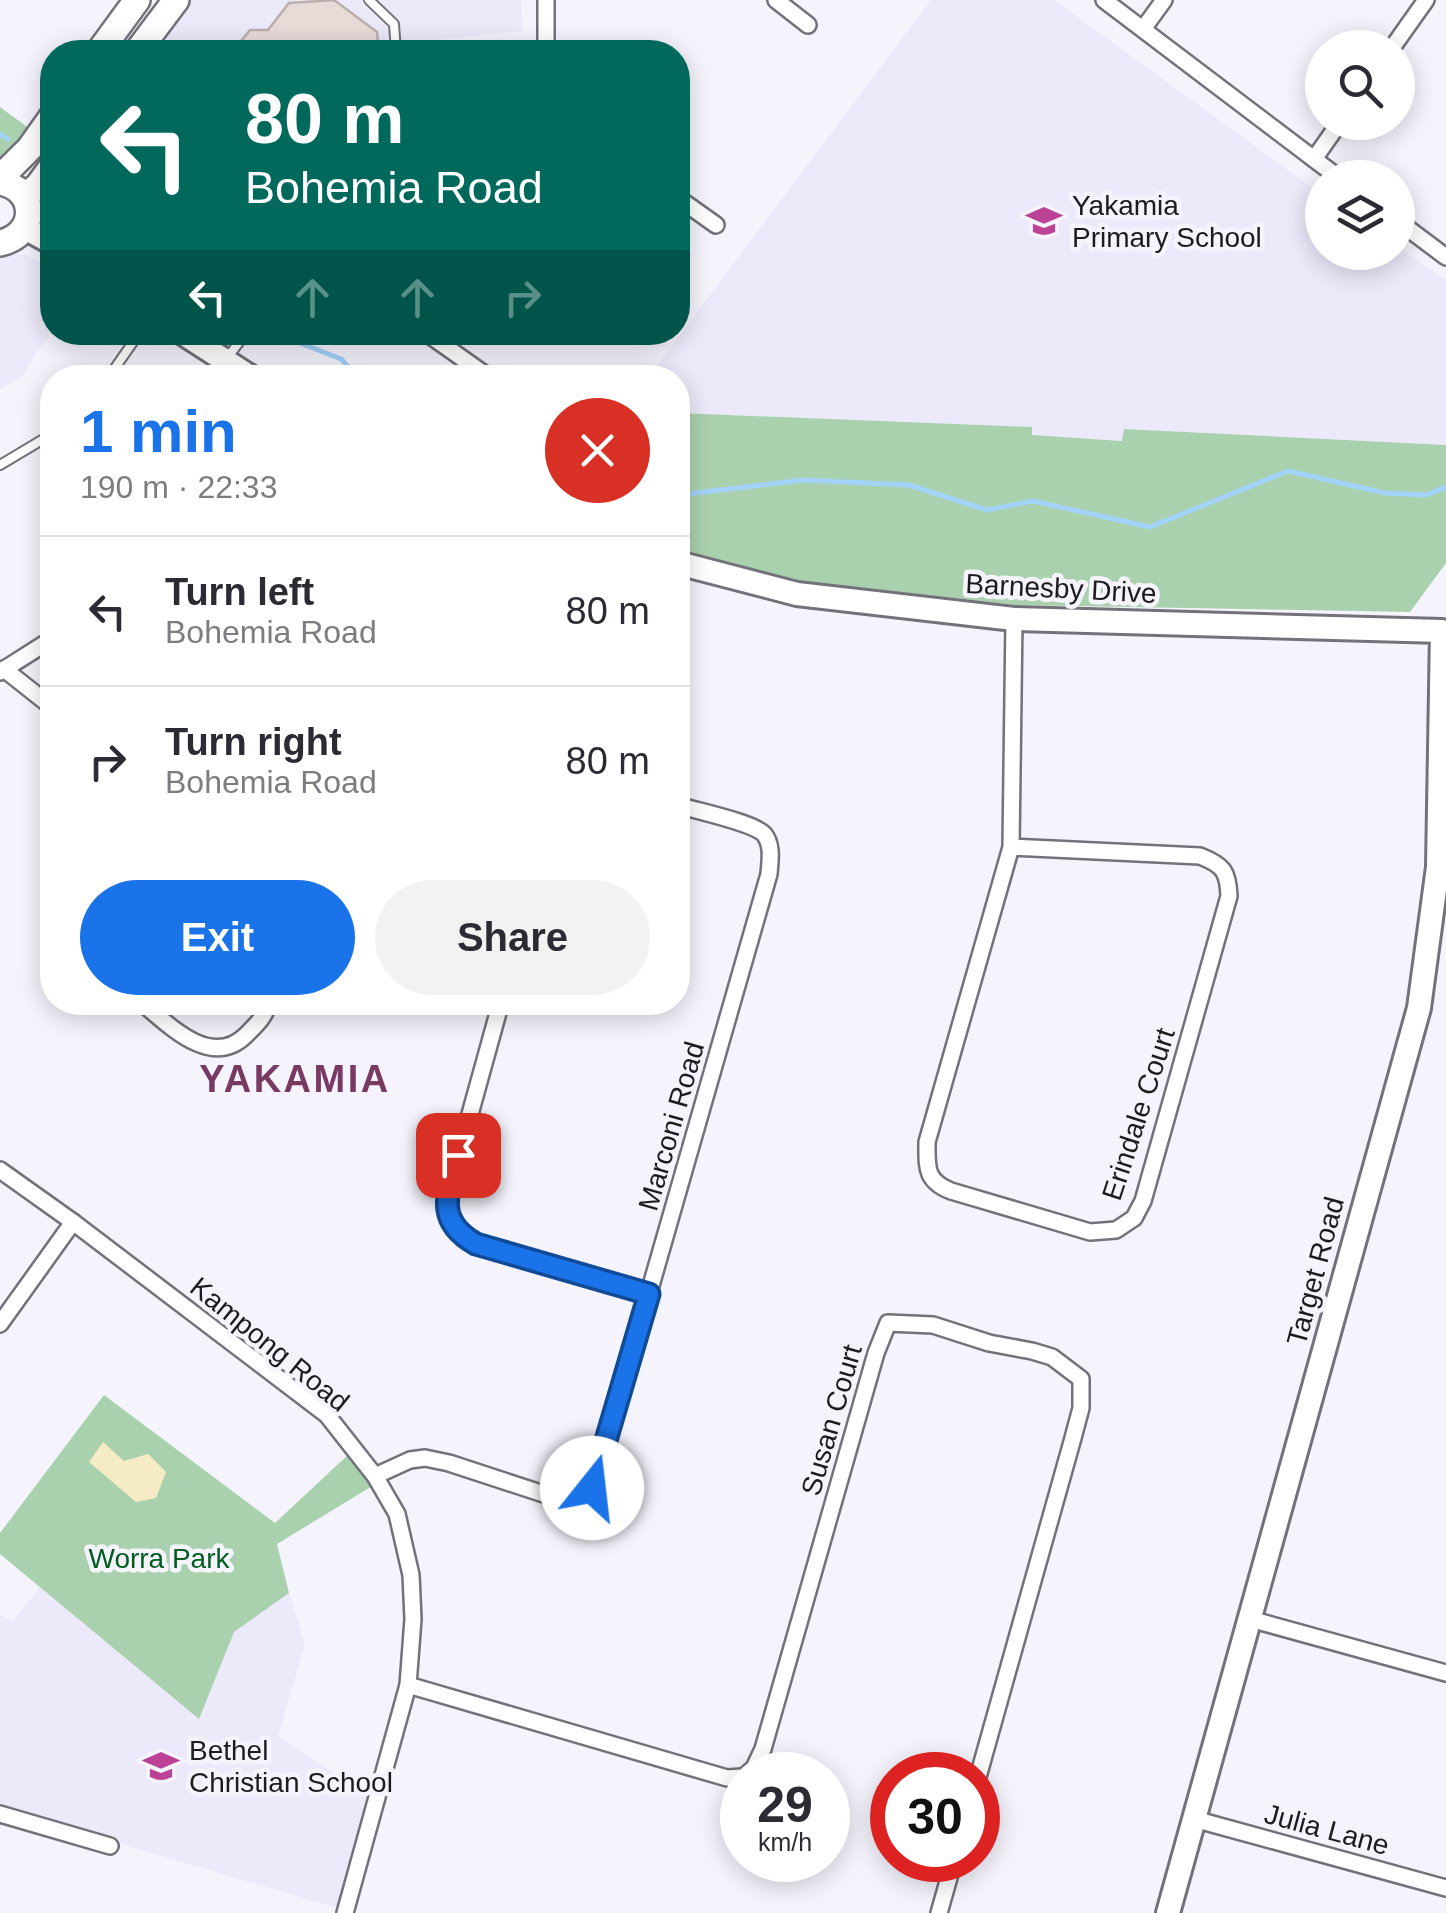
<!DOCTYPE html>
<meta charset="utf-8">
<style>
body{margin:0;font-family:Arial,sans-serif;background:#f2f2f3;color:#2b2b33;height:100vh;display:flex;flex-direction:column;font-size:38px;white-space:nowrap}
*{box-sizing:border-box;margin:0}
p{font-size:32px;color:#7c7c81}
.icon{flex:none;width:55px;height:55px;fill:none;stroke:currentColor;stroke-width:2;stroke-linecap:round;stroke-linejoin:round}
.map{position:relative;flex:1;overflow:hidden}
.panel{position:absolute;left:40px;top:365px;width:650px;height:650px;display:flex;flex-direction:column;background:#fff;border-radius:40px;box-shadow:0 5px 25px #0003}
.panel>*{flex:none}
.banner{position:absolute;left:40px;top:40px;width:650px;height:305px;border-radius:40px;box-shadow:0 5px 25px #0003;background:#00695c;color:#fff;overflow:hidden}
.buttons{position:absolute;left:1305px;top:30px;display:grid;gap:20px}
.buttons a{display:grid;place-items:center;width:110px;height:110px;border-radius:50%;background:#fff;box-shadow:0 5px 25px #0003;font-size:50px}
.speed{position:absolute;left:720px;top:1752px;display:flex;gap:20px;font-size:50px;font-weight:700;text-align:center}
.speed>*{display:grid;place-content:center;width:130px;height:130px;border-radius:50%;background:#fff;box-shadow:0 5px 25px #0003;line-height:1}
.speed small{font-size:25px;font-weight:400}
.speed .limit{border:15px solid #d22;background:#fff;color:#111}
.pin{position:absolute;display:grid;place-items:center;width:85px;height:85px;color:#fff;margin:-42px;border-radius:20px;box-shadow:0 5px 15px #0006}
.me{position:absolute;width:110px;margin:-55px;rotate:16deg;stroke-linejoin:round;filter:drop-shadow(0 0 8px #0008)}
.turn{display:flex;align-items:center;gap:35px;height:210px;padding:0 40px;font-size:45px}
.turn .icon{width:130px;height:130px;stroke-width:2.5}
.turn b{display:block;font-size:70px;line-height:85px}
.lanes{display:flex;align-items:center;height:95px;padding:0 40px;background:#0003;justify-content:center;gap:50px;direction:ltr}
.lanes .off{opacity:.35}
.round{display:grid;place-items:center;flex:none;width:105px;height:105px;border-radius:52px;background:#f2f2f3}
.summary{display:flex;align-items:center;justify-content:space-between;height:170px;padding:0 40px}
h1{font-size:60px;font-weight:700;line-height:75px;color:#1a73e8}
.button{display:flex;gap:20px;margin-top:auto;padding:20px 40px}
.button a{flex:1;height:115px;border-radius:60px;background:#1a73e8;color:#fff;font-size:40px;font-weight:700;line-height:115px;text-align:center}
.button a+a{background:#f2f2f3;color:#2b2b33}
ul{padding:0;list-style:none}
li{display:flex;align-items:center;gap:30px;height:150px;padding:0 40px;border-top:2px solid #e1e1e2}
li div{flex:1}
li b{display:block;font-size:38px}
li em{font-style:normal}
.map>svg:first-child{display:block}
.built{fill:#ece9fa}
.green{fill:#aad1ae}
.sand{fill:#f5ecc6}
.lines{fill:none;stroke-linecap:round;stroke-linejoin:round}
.stream{stroke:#a3d2fa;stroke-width:5}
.building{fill:#e7dbd8;stroke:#baafad;stroke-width:2.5}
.lane-casing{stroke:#73727a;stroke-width:12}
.street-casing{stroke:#73727a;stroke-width:20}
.secondary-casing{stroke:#73727a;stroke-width:28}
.primary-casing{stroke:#73727a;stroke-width:30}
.lane{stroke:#fff;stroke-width:8}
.street{stroke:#fff;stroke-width:15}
.secondary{stroke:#fff;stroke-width:22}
.primary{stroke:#fff;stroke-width:25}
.route-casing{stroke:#114b97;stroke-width:25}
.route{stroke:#1a73e8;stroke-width:18}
.labels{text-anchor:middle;stroke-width:9;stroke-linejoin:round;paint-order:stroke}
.poi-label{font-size:28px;fill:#1c1c1f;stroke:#f5f4fd;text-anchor:start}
.street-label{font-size:28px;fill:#1c1c1f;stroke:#f5f4fd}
.park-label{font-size:28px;fill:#005d1f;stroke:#f5f4fd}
.district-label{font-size:38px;font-weight:bold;letter-spacing:2.5px;fill:#783a62;stroke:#f5f4fd}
</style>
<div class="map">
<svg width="1446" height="1913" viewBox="0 0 1446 1913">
<rect width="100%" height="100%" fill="#f5f4fd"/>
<g class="built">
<path d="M185,0H521L522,31L422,41L421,52H146Z"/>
<path d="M931,0H1054L1322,195V252H1398V247L1446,280V445L1125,429L1123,441L1032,435L1031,427L678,413V378H648Z"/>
<path d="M9,254L27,255L52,270V329L22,376L0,389V258Z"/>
<path d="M41,1586L199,1718L234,1631L289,1593L305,1644L278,1736L367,1795L337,1908L0,1808V1614L12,1622Z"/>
</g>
<g class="green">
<path d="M0,107L30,129L11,154L0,161Z"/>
<path d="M678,413L1032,427V435L1122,441L1124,429L1446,445V563L1410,612L1015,605L800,581L678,550Z"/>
<path d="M104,1395L275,1523L350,1453L374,1485L277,1544L289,1593L234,1632L199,1719L0,1554V1533Z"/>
</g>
<path class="sand" d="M103,1442L124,1461L148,1454L166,1472L156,1498L136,1502L89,1462Z"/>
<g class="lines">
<g class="stream">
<path d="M0,134L8,139"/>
<path d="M272,332L341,359L354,373L363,378"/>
<path d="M678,495L803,480L909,485L987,510L1033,501L1150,527L1288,471L1385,493L1426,495L1446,487"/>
</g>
</g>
<path class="building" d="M334,0L377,32L379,52H232L250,30H268L289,3Z"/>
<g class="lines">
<defs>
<g id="lane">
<path d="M369,0L394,24L396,52"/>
<path d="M227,358L247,332"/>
<path d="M108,378L140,332"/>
<path d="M0,465L52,434"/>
</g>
<g id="street">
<path d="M546,0V52"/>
<path d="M776,0L808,25"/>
<path d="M1104,0L1339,178"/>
<path d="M1143,29L1164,0"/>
<path d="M1392,48L1426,0"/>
<path d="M1314,159L1340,122"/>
<path d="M678,198L716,225"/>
<path d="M1398,221L1446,257"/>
<path d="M425,332L490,378"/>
<path d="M4,669L52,707"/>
<path d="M0,672L52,639"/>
<path d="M1011,847L1200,856C1223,865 1228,871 1229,896L1143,1201L1134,1218L1116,1230L1090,1232L951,1191C925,1181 927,1167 927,1142L1011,847L1014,619"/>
<path d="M141,1002C168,1024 211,1070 246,1035C257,1024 265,1017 269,1002"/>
<path d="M501,1002L448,1194C448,1221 453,1231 476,1245L649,1294"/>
<path d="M0,1170L73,1222L327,1415L375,1476L397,1514L411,1575L413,1619L408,1685L345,1913"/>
<path d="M0,1324L73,1222"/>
<path d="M375,1476L410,1460L425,1458L449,1463L568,1502L581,1501"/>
<path d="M583,1516L581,1501L593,1488L769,874C770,861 773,845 764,834C752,822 696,811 678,805"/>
<path d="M1250,1619L1446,1673"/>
<path d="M408,1685L727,1778L742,1777"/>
<path d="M746,1775L754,1768L763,1749L876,1353L888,1323L933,1325L989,1343L1032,1351L1052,1357L1081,1379V1408L1073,1438L978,1777"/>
<path d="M0,1814L110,1846"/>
<path d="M1194,1819L1446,1888"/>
<path d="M939,1913L954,1860"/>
</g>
<g id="secondary">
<path d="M25,228L52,243"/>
<path d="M181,332L252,378"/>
<path d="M678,563L797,594L1014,619L1442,631L1438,867L1419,1008L1168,1913"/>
</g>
<g id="primary">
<path d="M99,52L137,0"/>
<path d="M137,52L176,0"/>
<path d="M0,178L30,148L52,117"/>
<path d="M0,182C38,189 38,235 0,243"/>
<path d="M25,196L38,186L52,167"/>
</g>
</defs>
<use href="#lane" class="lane-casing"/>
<use href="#street" class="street-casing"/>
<use href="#secondary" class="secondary-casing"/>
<use href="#primary" class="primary-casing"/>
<use href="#lane" class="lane"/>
<use href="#street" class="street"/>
<use href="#secondary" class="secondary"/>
<use href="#primary" class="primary"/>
</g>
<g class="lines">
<defs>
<path id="route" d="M458,1155C447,1194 435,1221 476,1244L649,1294L592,1488"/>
</defs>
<use href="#route" class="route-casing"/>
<use href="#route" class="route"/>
</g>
<defs>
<symbol id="school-bare" viewBox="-9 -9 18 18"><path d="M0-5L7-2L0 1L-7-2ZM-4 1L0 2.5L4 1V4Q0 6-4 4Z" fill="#bc4295" stroke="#f5f4fd" stroke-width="2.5" paint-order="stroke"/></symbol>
</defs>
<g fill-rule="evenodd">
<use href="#school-bare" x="1019" y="196" width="50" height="50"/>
<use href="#school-bare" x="136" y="1741" width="50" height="50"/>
</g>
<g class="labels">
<g class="poi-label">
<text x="1072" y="215">Yakamia<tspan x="1072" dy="32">Primary School</tspan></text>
<text x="189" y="1760">Bethel<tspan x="189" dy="32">Christian School</tspan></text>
</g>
<g class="street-label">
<text transform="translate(1061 588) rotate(3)" y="10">Barnesby Drive</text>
<text transform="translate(1138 1114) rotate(-72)" y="10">Erindale Court</text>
<text transform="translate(671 1126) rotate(-74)" y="10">Marconi Road</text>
<text transform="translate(1315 1271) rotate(-75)" y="10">Target Road</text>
<text transform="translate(270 1344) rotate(39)" y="10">Kampong Road</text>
<text transform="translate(831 1420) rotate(-74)" y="10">Susan Court</text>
<text transform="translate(1327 1829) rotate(15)" y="10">Julia Lane</text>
</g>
<g class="park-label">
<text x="159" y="1568">Worra Park</text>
</g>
<g class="district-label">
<text x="295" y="1092">YAKAMIA</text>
</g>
</g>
</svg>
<div class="buttons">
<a><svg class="icon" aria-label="search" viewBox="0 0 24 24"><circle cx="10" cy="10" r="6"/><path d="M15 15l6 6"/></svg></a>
<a><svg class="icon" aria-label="layers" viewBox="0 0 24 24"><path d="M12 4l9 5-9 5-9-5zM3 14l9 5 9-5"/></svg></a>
</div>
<div class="speed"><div>29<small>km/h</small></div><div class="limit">30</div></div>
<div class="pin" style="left:458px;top:1155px;background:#d93025"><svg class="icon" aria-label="arrive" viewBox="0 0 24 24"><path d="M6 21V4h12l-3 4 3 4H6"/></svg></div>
<svg class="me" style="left:592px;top:1488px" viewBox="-20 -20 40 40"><circle r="19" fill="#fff"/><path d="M0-13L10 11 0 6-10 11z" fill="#1a73e8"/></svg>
<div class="banner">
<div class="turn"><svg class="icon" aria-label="left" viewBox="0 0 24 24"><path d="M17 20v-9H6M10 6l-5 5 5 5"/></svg><div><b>80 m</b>Bohemia Road</div></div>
<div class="lanes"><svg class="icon" aria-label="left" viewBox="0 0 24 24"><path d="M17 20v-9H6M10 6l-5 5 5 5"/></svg><svg class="icon off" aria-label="ahead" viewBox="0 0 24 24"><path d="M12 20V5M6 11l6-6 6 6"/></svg><svg class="icon off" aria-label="ahead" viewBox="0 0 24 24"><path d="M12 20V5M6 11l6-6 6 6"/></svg><svg class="icon off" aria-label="right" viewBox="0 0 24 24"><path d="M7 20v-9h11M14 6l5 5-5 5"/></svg></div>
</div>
<section class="panel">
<div class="summary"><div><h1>1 min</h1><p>190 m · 22:33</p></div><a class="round" style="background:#d93025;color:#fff"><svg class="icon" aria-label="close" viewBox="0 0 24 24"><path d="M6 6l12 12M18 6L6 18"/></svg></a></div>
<ul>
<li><svg class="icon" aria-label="left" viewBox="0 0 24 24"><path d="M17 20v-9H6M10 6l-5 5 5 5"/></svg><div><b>Turn left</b><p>Bohemia Road</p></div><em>80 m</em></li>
<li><svg class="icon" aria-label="right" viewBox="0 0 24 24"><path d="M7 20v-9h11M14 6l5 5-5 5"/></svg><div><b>Turn right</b><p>Bohemia Road</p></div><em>80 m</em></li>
</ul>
<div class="button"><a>Exit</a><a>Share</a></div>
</section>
</div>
